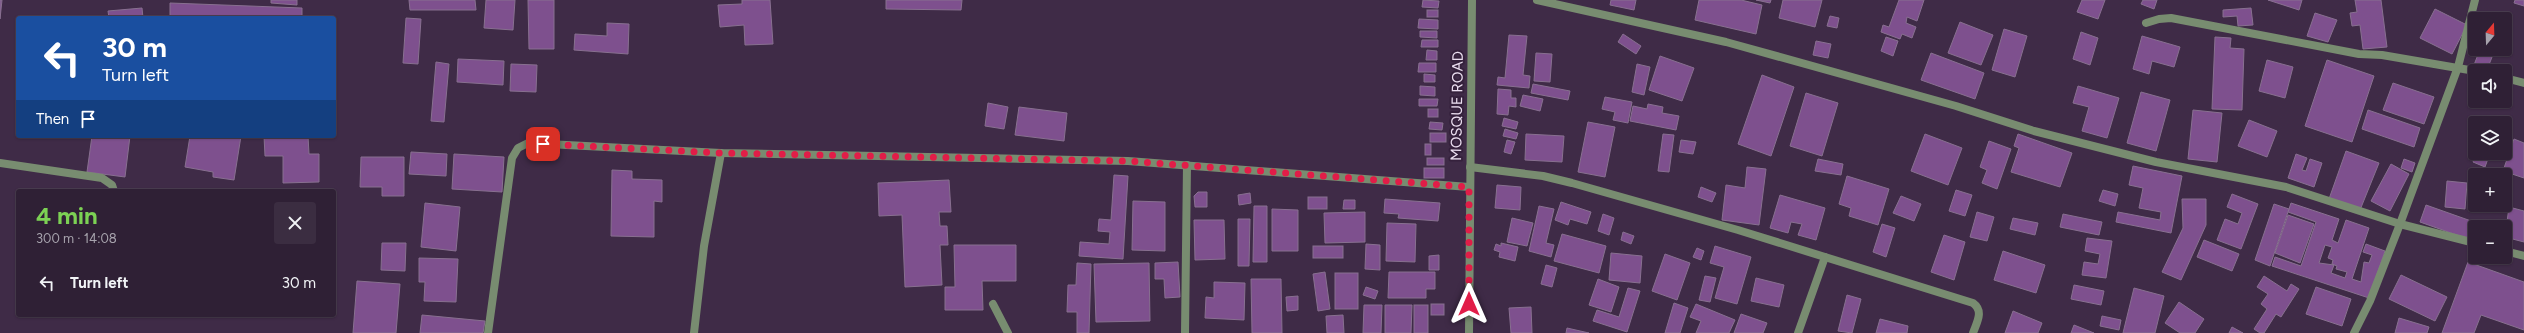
<!DOCTYPE html>
<meta charset="utf-8">
<style>
body{margin:0;font-family:Figtree,sans-serif;background:#3b2d41;color:#f1f3f6;height:100vh;display:flex;flex-direction:column;font-size:15px;white-space:nowrap}
*{box-sizing:border-box;margin:0}
p{font-size:13px;color:#a7a3ad}
.icon{flex:none;width:22px;height:22px;fill:none;stroke:currentColor;stroke-width:2;stroke-linecap:round;stroke-linejoin:round}
.map{position:relative;flex:1;overflow:hidden}
.details{position:absolute;left:16px;top:189px;width:320px;height:128px;display:flex;flex-direction:column;background:#2f2035;border-radius:4px;box-shadow:0 1px 3px #0004,0 0 0 1px #4a3e50}
.details>*{flex:none}
.guide{position:absolute;left:16px;top:16px;width:320px;height:122px;border-radius:4px;box-shadow:0 1px 3px #0004,0 0 0 1px #4a3e50;background:#1a4fa0;color:#fff;overflow:hidden}
.needle{width:26px;rotate:19deg}
.fabs{position:absolute;left:2468px;top:12px;display:grid;gap:8px}
.fabs a{display:grid;place-items:center;width:44px;height:44px;border-radius:4px;background:#2f2035;box-shadow:0 1px 3px #0004,0 0 0 1px #4a3e50;font-size:20px}
.pin{position:absolute;display:grid;place-items:center;width:34px;height:34px;color:#fff;margin:-17px;border-radius:8px;box-shadow:0 2px 6px #0006}
.me{position:absolute;width:44px;margin:-22px;rotate:0deg;stroke-linejoin:round;filter:drop-shadow(0 0 3px #0008)}
.turn{display:flex;align-items:center;gap:14px;height:84px;padding:0 20px;font-size:18px}
.turn .icon{width:52px;height:52px;stroke-width:2.5}
.turn b{display:block;font-size:28px;line-height:34px}
.then{display:flex;align-items:center;height:38px;padding:0 20px;background:#0003;gap:8px;font-size:15px}
.round{display:grid;place-items:center;flex:none;width:42px;height:42px;border-radius:4px;background:#3b2d41}
.head{display:flex;align-items:center;justify-content:space-between;height:68px;padding:0 20px}
h1{font-size:24px;font-weight:700;line-height:30px;color:#7cd154}
ul{padding:0;list-style:none}
li{display:flex;align-items:center;gap:12px;height:52px;padding:0 20px}
li div{flex:1}
li b{display:block;font-size:15px}
li em{font-style:normal}
.map>svg:first-child{display:block}
.building{fill:#7e508e;stroke:#887090;fill-rule:evenodd}
.lines{fill:none;stroke-linecap:round;stroke-linejoin:round}
.service{stroke:#788c70;stroke-width:8}
.minor{stroke:#788c70;stroke-width:8}
.tertiary{stroke:#788c70;stroke-width:8}
.route{stroke:#e11d48;stroke-width:7;stroke-dasharray:0 12.6}
.labels{text-anchor:middle;stroke-width:4;stroke-linejoin:round;paint-order:stroke}
.street-label{font-size:15px;fill:#ebdef0;stroke:#35213c}
</style>
<div class="map">
<svg width="2524" height="333" viewBox="0 0 2524 333">
<rect width="100%" height="100%" fill="#3f2b47"/>
<g class="building">
<path d="M0,0H2L0,19Z"/>
<path d="M271,0H297V5L271,3Z"/>
<path d="M409,0H475L476,10H410Z"/>
<path d="M486,0H515L513,30L484,28Z"/>
<path d="M528,0H554V49H529Z"/>
<path d="M742,0H770L773,44L745,45L744,25L720,27L718,5L742,4Z"/>
<path d="M886,0H962L961,10L886,9Z"/>
<path d="M1423,0L1439,1L1438,8L1422,7Z"/>
<path d="M1611,0H1636L1634,10L1610,5Z"/>
<path d="M1699,0H1741L1762,5L1756,34L1695,20Z"/>
<path d="M1756,0H1771L1770,3Z"/>
<path d="M1783,0H1822L1815,27L1779,18Z"/>
<path d="M1899,0H1924L1917,21L1907,17L1906,23L1916,27L1912,38L1902,34L1900,39L1881,32L1883,25L1889,27Z"/>
<path d="M2082,0H2105L2098,19L2077,12Z"/>
<path d="M2143,0H2157L2154,9L2141,4Z"/>
<path d="M2268,0H2302L2299,10Z"/>
<path d="M2355,0H2381L2387,47L2363,49L2360,25L2352,26L2350,13L2357,12Z"/>
<path d="M2515,0H2524V6L2514,3Z"/>
<path d="M170,3L302,8V18H170Z"/>
<path d="M142,8L143,18H109L108,11Z"/>
<path d="M2251,8L2253,25L2238,26L2237,16L2223,17V10Z"/>
<path d="M2435,9L2467,25L2452,54L2420,38Z"/>
<rect x="1427" y="10" width="11" height="7"/>
<path d="M2315,13L2337,20L2328,42L2307,36Z"/>
<path d="M2495,15L2512,21L2505,40V19H2494Z"/>
<path d="M1830,16L1839,18L1837,28L1827,26Z"/>
<path d="M406,18L421,19L418,64L403,63Z"/>
<path d="M1419,19L1438,20V29L1418,28Z"/>
<path d="M1960,22L1993,35L1981,65L1948,53Z"/>
<path d="M607,23L629,24L628,54L574,50L575,34L607,36Z"/>
<path d="M2004,29L2027,36L2015,77L1992,70Z"/>
<path d="M1420,31H1437V38L1420,37Z"/>
<path d="M2081,32L2098,38L2090,65L2073,59Z"/>
<path d="M1623,34L1641,46L1636,54L1618,42Z"/>
<path d="M1509,35L1527,36L1523,75L1530,76L1529,88L1497,85L1498,77L1505,78Z"/>
<path d="M2142,36L2180,47L2174,67L2152,61L2149,74L2133,69Z"/>
<path d="M1886,37L1898,41L1893,56L1881,51Z"/>
<path d="M2215,37L2231,38L2230,48L2244,49L2242,110L2212,109Z"/>
<path d="M1422,40H1438V47H1421Z"/>
<path d="M1816,41L1831,44L1828,58L1813,55Z"/>
<path d="M1427,50L1437,51V60H1426Z"/>
<path d="M2479,52L2492,57L2487,70L2474,65Z"/>
<path d="M1536,53L1552,54L1550,82L1534,81Z"/>
<path d="M1931,53L1984,73L1975,99L1921,80Z"/>
<path d="M1660,56L1694,68L1682,101L1649,90Z"/>
<path d="M458,59L504,61L503,85L457,82Z"/>
<path d="M2267,60L2293,67L2285,98L2259,91Z"/>
<path d="M2327,60L2374,76L2352,142L2305,126Z"/>
<path d="M436,62L449,64L444,122L431,121Z"/>
<path d="M1419,63H1436V72H1418Z"/>
<path d="M511,64L537,65L536,92L510,91Z"/>
<path d="M1637,64L1650,67L1644,95L1632,92Z"/>
<path d="M1424,74L1435,75V82H1424Z"/>
<path d="M1762,75L1794,87L1771,156L1738,144Z"/>
<path d="M2393,83L2434,97L2424,124L2383,110Z"/>
<path d="M1533,84L1570,91L1568,100L1531,93Z"/>
<path d="M1420,86L1435,87V96L1420,95Z"/>
<path d="M2078,86L2119,98L2107,138L2082,131L2089,107L2073,103Z"/>
<path d="M1498,89L1511,90V98H1516V107L1509,106L1508,115L1497,114Z"/>
<path d="M2141,92L2170,100L2156,151L2127,143Z"/>
<path d="M1806,93L1838,103L1822,156L1790,146Z"/>
<path d="M1523,95L1543,99L1540,111L1520,106Z"/>
<path d="M1605,97L1632,102L1628,123L1613,120L1615,112L1602,109Z"/>
<path d="M1419,99H1438L1437,106H1419Z"/>
<path d="M988,103L1008,107L1004,129L985,126Z"/>
<path d="M1648,104L1663,107L1662,113L1679,116L1676,130L1630,121L1633,106L1647,109Z"/>
<path d="M1019,107L1067,113L1064,141L1015,135Z"/>
<rect x="1428" y="109" width="10" height="8"/>
<path d="M2193,110L2222,113L2217,162L2188,159Z"/>
<path d="M2368,110L2420,128L2414,147L2362,129Z"/>
<path d="M1504,118L1518,122L1516,129L1502,126Z"/>
<path d="M2249,120L2277,131L2267,157L2238,146Z"/>
<path d="M1430,122L1443,123L1442,130L1429,129Z"/>
<path d="M1588,122L1615,127L1605,177L1578,172Z"/>
<path d="M2473,126L2475,127V140L2469,138Z"/>
<path d="M1505,129L1518,133L1516,139L1503,136Z"/>
<rect x="1430" y="133" width="16" height="9"/>
<path d="M1526,134L1564,136L1562,162L1525,160Z"/>
<path d="M1663,134L1674,135L1669,172L1658,171Z"/>
<path d="M1925,134L1962,148L1948,185L1911,171Z"/>
<path d="M2018,134L2072,153L2060,187L2011,172L2019,148L2014,146Z"/>
<path d="M92,136H130L125,177L87,172Z"/>
<path d="M190,136H241L234,180L213,177V172L185,167Z"/>
<path d="M264,136H308L309,154H319V182L283,183V156H265Z"/>
<path d="M2514,139L2524,143V178L2503,171Z"/>
<path d="M1507,140L1515,142L1511,154L1504,152Z"/>
<path d="M1681,140L1696,142L1693,154L1679,152Z"/>
<path d="M1989,141L2011,149L1997,189L1982,183L1987,170L1980,167Z"/>
<rect x="1425" y="144" width="6" height="11"/>
<path d="M2346,151L2379,163L2360,210L2329,199Z"/>
<path d="M411,152L447,154L446,176L409,174Z"/>
<path d="M2477,153H2490L2485,167L2473,162Z"/>
<path d="M454,154L504,157L502,192L452,189Z"/>
<path d="M2296,154L2307,158L2302,170L2306,171L2310,159L2322,163L2314,187L2288,178Z"/>
<path d="M361,157H404V196H382V187H360Z"/>
<rect x="1427" y="158" width="17" height="7"/>
<path d="M1818,159L1843,164L1841,175L1815,171Z"/>
<path d="M2404,159L2415,163L2412,172L2401,168Z"/>
<path d="M2391,164L2409,174L2390,211L2371,201Z"/>
<path d="M2133,166L2182,176L2171,233L2116,222L2118,212L2160,220L2161,212L2139,208L2143,188L2129,185Z"/>
<path d="M1747,167L1766,169L1759,225L1722,220L1726,185L1745,188Z"/>
<rect x="1424" y="168" width="20" height="10"/>
<path d="M612,170L632,171V179L662,180V202L654,201V237L611,236Z"/>
<path d="M1114,175L1128,176L1123,259L1079,256L1080,242L1109,244L1110,232L1098,231L1099,219L1111,220Z"/>
<path d="M1847,176L1889,189L1878,225L1849,216L1851,208L1839,204Z"/>
<path d="M949,180L951,212H939L940,226H947L948,245H940L942,285L905,287L902,215L879,216L878,183Z"/>
<path d="M2447,181L2467,183L2465,209L2445,207Z"/>
<path d="M1497,185L1521,187L1520,210L1495,208Z"/>
<path d="M1701,187L1716,193L1712,202L1698,197Z"/>
<path d="M1956,190L1972,195L1965,216L1949,211Z"/>
<path d="M2103,190L2118,194L2115,206L2099,201Z"/>
<path d="M1198,192H1207V207H1195L1194,196Z"/>
<path d="M1250,193L1251,203L1239,205L1238,195Z"/>
<path d="M2232,194L2258,204L2241,249L2217,240L2225,219L2238,224L2242,213L2227,207Z"/>
<path d="M1780,195L1825,208L1816,240L1798,235L1802,224L1791,222L1788,233L1770,228Z"/>
<path d="M1901,196L1921,204L1914,221L1893,213Z"/>
<rect x="1308" y="197" width="19" height="12"/>
<path d="M1385,199L1440,203L1438,221L1398,218L1399,214L1384,213Z"/>
<path d="M2182,199H2206V225L2181,280L2162,272L2183,228Z"/>
<path d="M1344,200H1355V209H1343Z"/>
<path d="M1133,201L1165,202V251L1132,250Z"/>
<path d="M1561,202L1591,212L1587,224L1570,219L1568,225L1555,220Z"/>
<path d="M425,203L460,207L456,251L421,247Z"/>
<path d="M2291,203L2339,219L2332,240L2338,243L2346,220L2369,228L2352,279L2361,282L2364,262L2369,263L2372,255L2363,252L2366,244L2385,251L2369,298L2272,266L2275,257L2301,266L2316,222L2288,212ZM2325,245L2332,247L2328,258L2333,260L2332,264L2337,266L2336,269L2347,272L2345,278L2331,273L2334,265L2319,263Z"/>
<path d="M2274,204L2289,209L2270,266L2255,260Z"/>
<path d="M2426,205L2474,222L2468,239L2420,222Z"/>
<path d="M1254,206H1267V262H1253Z"/>
<path d="M1539,206L1554,209L1546,243L1554,245L1551,257L1529,251Z"/>
<path d="M2509,207L2524,211V242L2505,237Z"/>
<path d="M1272,209L1298,210V251H1272Z"/>
<path d="M1365,212V242L1325,243L1324,213Z"/>
<path d="M1977,212L1994,217L1987,241L1970,237Z"/>
<path d="M1603,214L1614,218L1609,235L1598,231Z"/>
<path d="M2063,214L2102,222L2099,235L2060,227Z"/>
<path d="M2288,215L2314,224L2300,263L2275,253Z"/>
<path d="M1512,218L1533,223L1527,246L1507,242Z"/>
<path d="M2013,218L2038,223L2035,235L2010,229Z"/>
<path d="M1238,219H1250L1249,266H1238Z"/>
<path d="M1194,220H1224L1225,259L1195,260Z"/>
<path d="M1387,223L1416,224L1415,262L1386,261Z"/>
<path d="M1882,224L1895,228L1886,257L1873,252Z"/>
<path d="M1623,232L1634,236L1631,244L1621,240Z"/>
<path d="M1562,234L1606,246L1599,273L1554,261Z"/>
<path d="M1944,235L1965,242L1954,280L1931,272Z"/>
<path d="M2087,238L2112,241L2106,278L2082,275L2084,262L2098,264L2100,254L2085,251Z"/>
<path d="M2204,240L2239,254L2232,271L2197,257Z"/>
<path d="M382,243H406L405,271L381,270Z"/>
<path d="M1501,243L1518,247L1515,261L1499,257L1500,252L1494,250L1496,244L1501,246Z"/>
<path d="M1366,244L1380,245V270L1365,269Z"/>
<path d="M954,245H1016V281H982L983,310H945V287H955Z"/>
<rect x="1313" y="246" width="30" height="12"/>
<path d="M1715,246L1751,257L1737,304L1715,298L1724,267L1710,263Z"/>
<path d="M1697,248L1704,251L1701,260L1693,257Z"/>
<path d="M2003,251L2045,265L2036,293L1994,280Z"/>
<path d="M1611,253L1642,256L1640,283L1609,280Z"/>
<path d="M1665,254L1690,263L1677,300L1652,291Z"/>
<path d="M1439,255V270H1429V256Z"/>
<path d="M419,258L458,259L456,302L424,301L425,282H419Z"/>
<path d="M1178,262L1180,297L1165,298L1164,279H1155V263Z"/>
<path d="M2468,262L2524,282V330L2481,315L2474,333H2442Z"/>
<path d="M1077,263L1091,264L1089,333H1077V312H1067L1068,285H1076Z"/>
<path d="M1149,263L1150,321L1096,322L1094,264Z"/>
<path d="M1546,265L1557,268L1552,287L1541,284Z"/>
<path d="M1325,272L1330,309L1318,311L1313,274Z"/>
<path d="M1389,272H1435V289H1426V298H1388Z"/>
<rect x="1335" y="273" width="23" height="36"/>
<path d="M2401,275L2447,297L2435,321L2389,299Z"/>
<path d="M1705,276L1716,278L1710,302L1699,300Z"/>
<path d="M2264,276L2287,291L2291,284L2299,289L2281,317L2276,314L2264,333H2260L2254,329L2267,309L2261,304L2268,294L2257,287Z"/>
<path d="M1756,278L1784,285L1779,307L1751,301Z"/>
<path d="M1251,279H1281L1282,333H1252Z"/>
<path d="M1598,279L1619,287L1611,312L1589,305Z"/>
<path d="M357,281L400,284L396,333H353Z"/>
<path d="M1214,282L1245,283L1244,320L1205,318L1206,297L1214,298Z"/>
<path d="M2074,285L2104,291L2101,305L2071,299Z"/>
<path d="M1366,287L1378,291L1375,299L1363,295Z"/>
<path d="M2316,287L2351,299L2342,326L2306,314Z"/>
<path d="M1628,288L1640,291L1627,332L1593,321L1597,310L1619,317Z"/>
<path d="M2134,288L2164,296L2155,333H2123Z"/>
<path d="M1847,295L1861,299L1852,333L1838,331Z"/>
<path d="M1298,296V310L1287,311L1286,297Z"/>
<path d="M2179,302L2204,319L2195,333H2180L2165,323Z"/>
<path d="M1674,303L1688,308L1680,333H1665Z"/>
<rect x="1431" y="304" width="13" height="11"/>
<path d="M1696,304L1735,320L1729,333H1696L1701,321L1690,317Z"/>
<path d="M1364,305H1382L1381,333H1363Z"/>
<path d="M1385,305H1412L1411,333H1385Z"/>
<rect x="1414" y="305" width="14" height="28"/>
<path d="M1531,307L1532,333H1511L1509,308Z"/>
<path d="M2013,311L2042,323L2038,333H2005Z"/>
<path d="M1741,314L1767,323L1763,333H1734Z"/>
<path d="M422,315L485,321L483,333H420Z"/>
<path d="M1343,315L1344,333H1327L1326,316Z"/>
<path d="M2102,316L2121,320L2119,330L2100,326Z"/>
<path d="M2399,318L2429,327L2427,333H2395Z"/>
<path d="M1880,319L1908,326L1907,333H1876Z"/>
<path d="M2074,325L2094,333H2071Z"/>
<path d="M2232,327L2243,333H2229Z"/>
<path d="M1567,328L1589,333H1566Z"/>
</g>
<g class="lines">
<path class="service" d="M993,304L1008,333"/>
<g class="minor">
<path d="M1537,0L1726,42L1956,106L2034,131L2156,162L2286,187L2400,224L2475,243"/>
<path d="M2146,23L2159,19L2171,18L2359,54L2382,55L2475,71"/>
<path d="M2505,78L2524,83"/>
<path d="M0,163L102,178L112,185L114,191"/>
<path d="M1470,167L1543,176L1572,183L1738,230L1973,303C1984,311 1977,322 1973,333"/>
<path d="M2505,251L2524,256"/>
<path d="M488,333L512,158L518,148L528,143L721,153L1128,161L1469,187"/>
<path d="M694,333L704,246L721,153"/>
<path d="M1185,333L1187,165"/>
<path d="M1798,333L1825,257"/>
<path d="M2354,333L2370,301L2400,224L2458,67L2475,0"/>
</g>
<path class="tertiary" d="M1469,333L1472,0"/>
</g>
<g class="lines">
<path class="route" d="M543,144L721,153L1128,161L1469,187V304"/>
</g>
<g class="labels">
<g class="street-label">
<text transform="translate(1457 106) rotate(-89)" y="5">MOSQUE ROAD</text>
</g>
</g>
</svg>
<div class="fabs">
<a><svg class="needle" viewBox="-14 -14 28 28"><path d="M0-13l5 13h-10z" fill="#e53935"/><path d="M0 13l5-13h-10z" fill="#a7a3ad"/></svg></a>
<a><svg class="icon" aria-label="sound" viewBox="0 0 24 24"><path d="M4 9h4l5-4v14l-5-4H4zM17 9q2 3 0 6"/></svg></a>
<a><svg class="icon" aria-label="layers" viewBox="0 0 24 24"><path d="M12 4l9 5-9 5-9-5zM3 14l9 5 9-5"/></svg></a>
<a>+</a>
<a>−</a>
</div>
<div class="pin" style="left:543px;top:144px;background:#d93025"><svg class="icon" aria-label="arrive" viewBox="0 0 24 24"><path d="M6 21V4h12l-3 4 3 4H6"/></svg></div>
<svg class="me" style="left:1469px;top:304px" viewBox="-20 -20 40 40"><path d="M0-17L14 15 0 8-14 15z" fill="#e11d48" stroke="#fff" stroke-width="4"/></svg>
<div class="guide">
<div class="turn"><svg class="icon" aria-label="left" viewBox="0 0 24 24"><path d="M17 20v-9H6M10 6l-5 5 5 5"/></svg><div><b>30 m</b>Turn left</div></div>
<div class="then">Then<svg class="icon" aria-label="arrive" viewBox="0 0 24 24"><path d="M6 21V4h12l-3 4 3 4H6"/></svg></div>
</div>
<section class="details">
<div class="head"><div><h1>4 min</h1><p>300 m · 14:08</p></div><a class="round"><svg class="icon" aria-label="close" viewBox="0 0 24 24"><path d="M6 6l12 12M18 6L6 18"/></svg></a></div>
<ul>
<li><svg class="icon" aria-label="left" viewBox="0 0 24 24"><path d="M17 20v-9H6M10 6l-5 5 5 5"/></svg><div><b>Turn left</b></div><em>30 m</em></li>
</ul>
</section>
</div>
